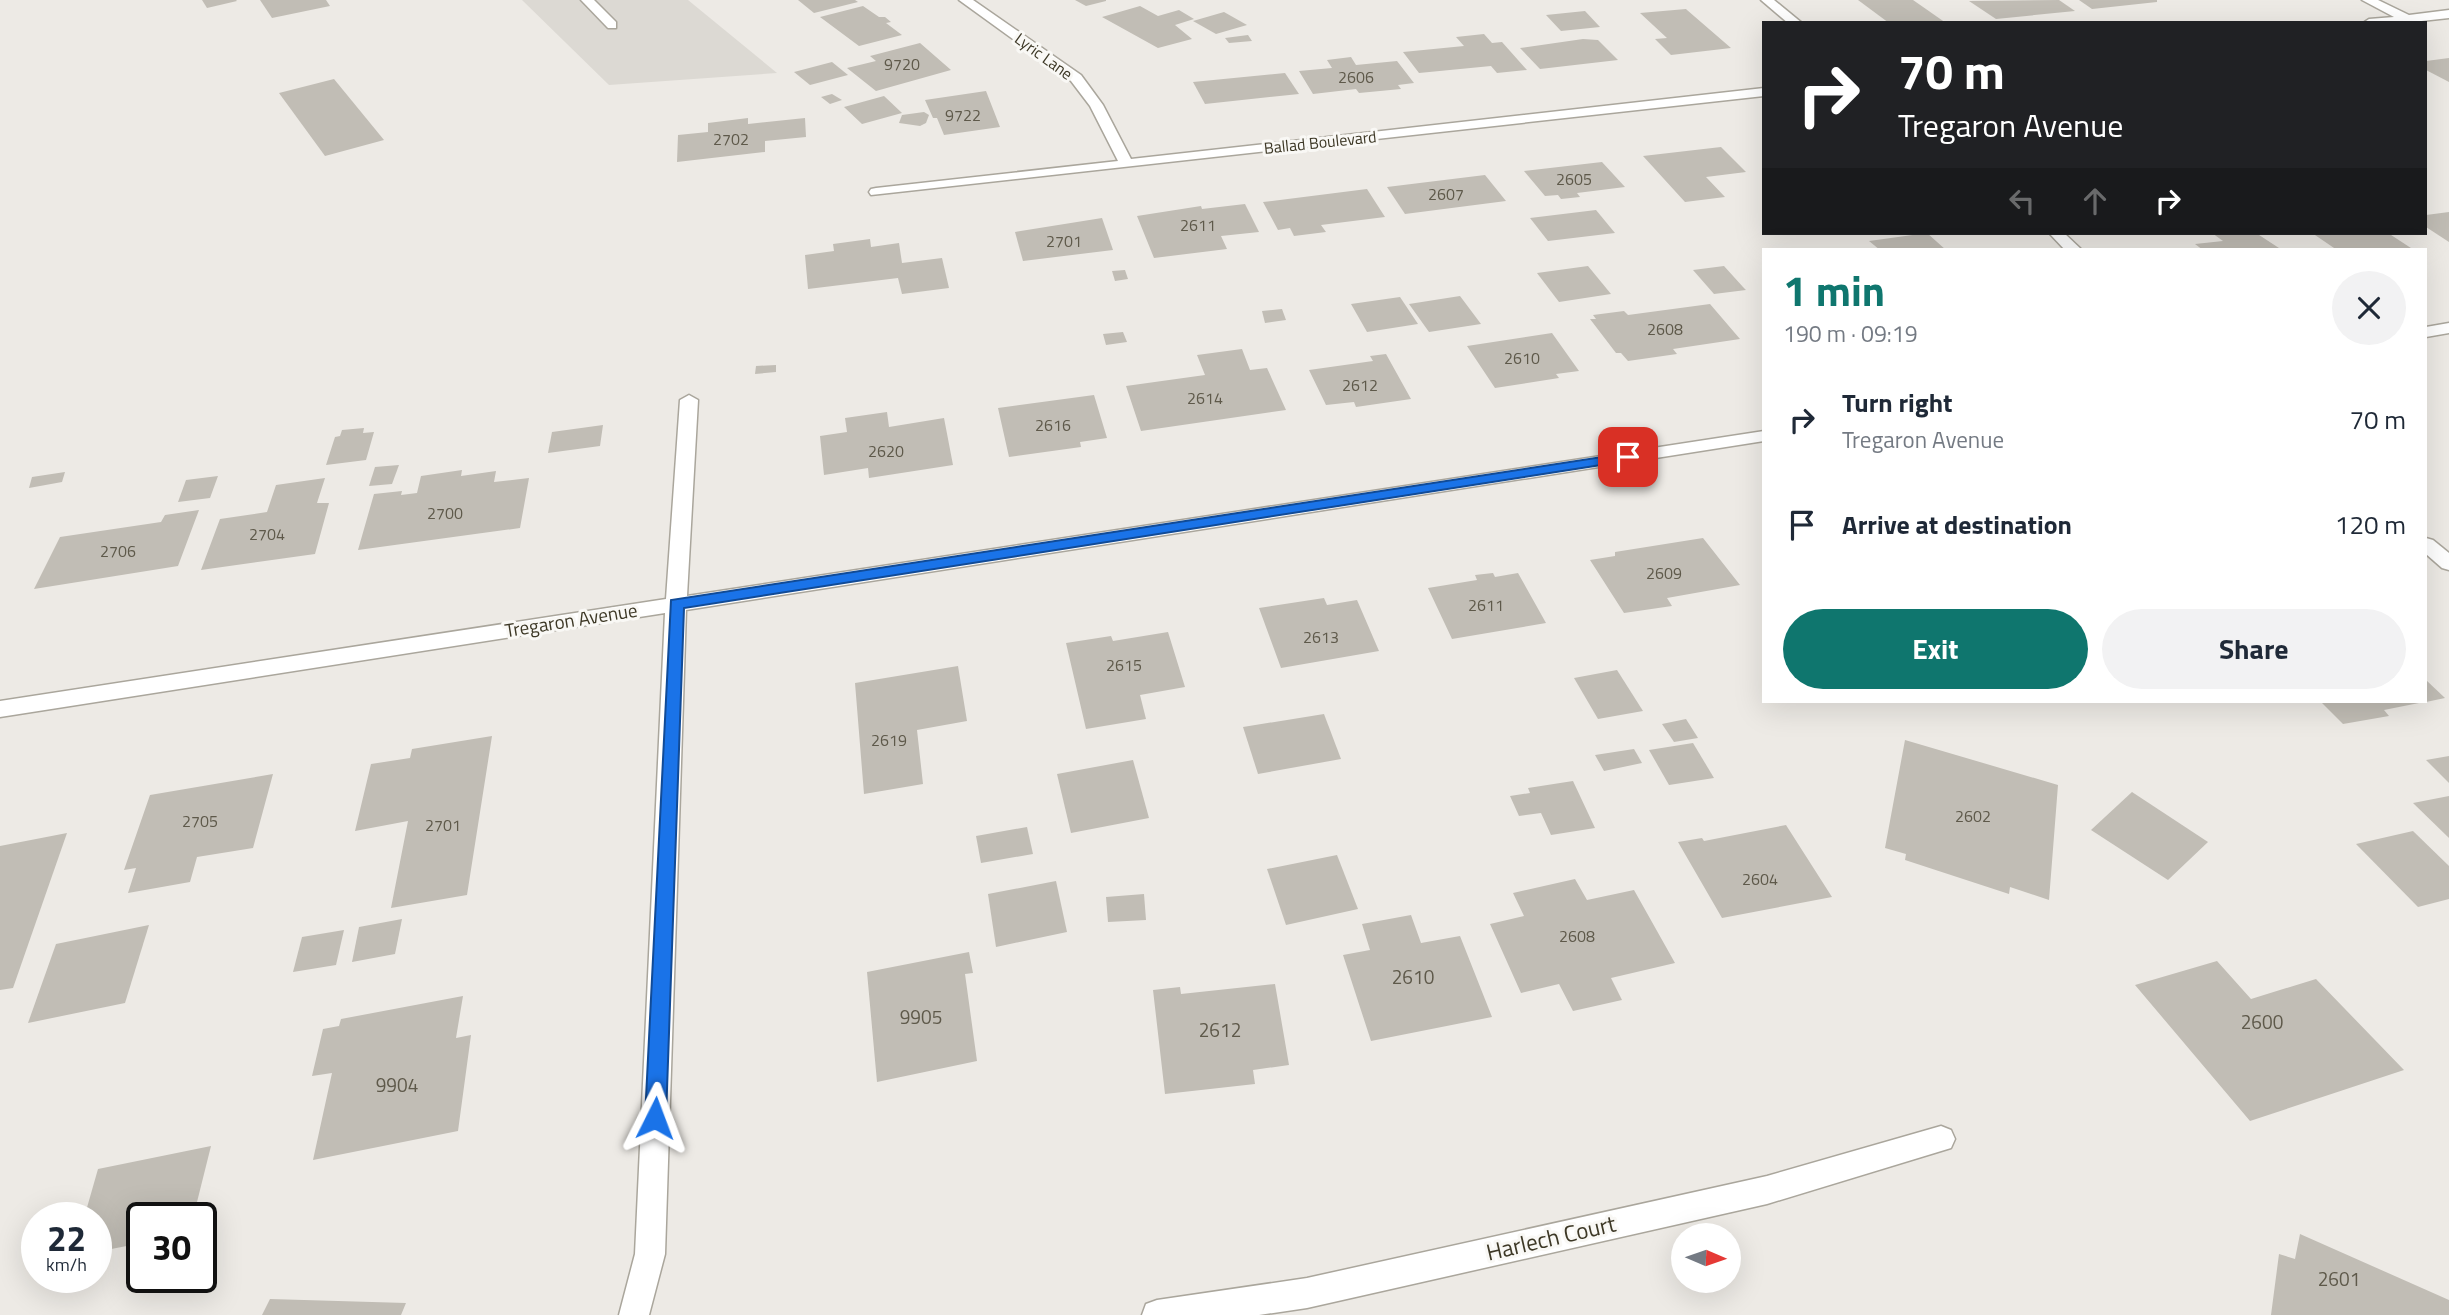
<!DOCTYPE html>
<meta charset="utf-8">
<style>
body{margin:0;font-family:"Titillium Web",sans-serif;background:#f2f2f3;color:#1f2937;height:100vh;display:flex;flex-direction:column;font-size:26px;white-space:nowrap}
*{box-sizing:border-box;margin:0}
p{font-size:23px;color:#747a83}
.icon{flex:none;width:38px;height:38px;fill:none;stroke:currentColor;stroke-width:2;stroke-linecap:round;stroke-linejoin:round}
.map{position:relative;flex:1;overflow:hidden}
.side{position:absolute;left:1762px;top:248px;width:665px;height:455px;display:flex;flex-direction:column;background:#fff;border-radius:0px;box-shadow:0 7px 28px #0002}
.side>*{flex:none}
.guide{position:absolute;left:1762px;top:21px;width:665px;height:214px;border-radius:0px;box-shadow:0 7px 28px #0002;background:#202124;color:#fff;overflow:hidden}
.needle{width:46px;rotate:92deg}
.fabs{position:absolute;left:1671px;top:1223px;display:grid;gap:14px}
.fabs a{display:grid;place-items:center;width:70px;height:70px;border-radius:50%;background:#fff;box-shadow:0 7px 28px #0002;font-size:35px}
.speed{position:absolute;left:21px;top:1202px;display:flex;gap:14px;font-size:35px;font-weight:700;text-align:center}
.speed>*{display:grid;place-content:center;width:91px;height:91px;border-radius:50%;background:#fff;box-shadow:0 7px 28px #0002;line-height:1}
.speed small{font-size:18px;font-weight:400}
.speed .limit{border:4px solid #111;border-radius:10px;background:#fff;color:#111}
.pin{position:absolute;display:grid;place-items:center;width:60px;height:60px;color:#fff;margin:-30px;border-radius:14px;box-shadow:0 4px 10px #0006}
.me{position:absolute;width:77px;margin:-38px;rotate:3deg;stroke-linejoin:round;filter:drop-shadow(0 0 5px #0008)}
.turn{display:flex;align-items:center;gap:24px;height:147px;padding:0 21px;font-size:32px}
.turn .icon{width:91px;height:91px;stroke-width:2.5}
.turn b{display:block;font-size:49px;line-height:60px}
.lanes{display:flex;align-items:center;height:66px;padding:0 21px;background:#0003;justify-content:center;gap:35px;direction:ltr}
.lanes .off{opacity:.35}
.round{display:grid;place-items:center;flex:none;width:74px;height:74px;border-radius:37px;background:#f2f2f3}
.summary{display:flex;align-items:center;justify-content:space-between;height:119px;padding:0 21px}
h1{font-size:42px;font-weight:700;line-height:52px;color:#0f766e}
.cta{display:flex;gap:14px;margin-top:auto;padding:14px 21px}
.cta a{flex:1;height:80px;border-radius:42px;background:#0f766e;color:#fff;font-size:28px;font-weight:700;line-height:80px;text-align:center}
.cta a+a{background:#f2f2f3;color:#1f2937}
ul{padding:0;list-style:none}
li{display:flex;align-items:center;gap:21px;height:105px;padding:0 21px}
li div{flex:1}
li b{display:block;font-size:26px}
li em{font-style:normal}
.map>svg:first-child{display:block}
.built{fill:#dcd9d3}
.building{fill:#c1bdb5}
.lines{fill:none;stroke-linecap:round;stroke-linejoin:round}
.service-casing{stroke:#aaa69c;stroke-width:3}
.minor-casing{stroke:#aaa69c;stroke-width:3}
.service{fill:#fff;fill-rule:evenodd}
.minor{fill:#fff;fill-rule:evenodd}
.route{fill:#1a73e8;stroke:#114b97;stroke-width:2}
.labels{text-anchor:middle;stroke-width:6;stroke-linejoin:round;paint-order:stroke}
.far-street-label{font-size:16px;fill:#3d3826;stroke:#f9f8f5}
.number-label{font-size:16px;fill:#5e594a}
.street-label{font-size:19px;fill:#3d3826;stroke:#f9f8f5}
.near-number-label{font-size:19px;fill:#5e594a}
.near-street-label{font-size:23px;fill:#3d3826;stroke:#f9f8f5}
</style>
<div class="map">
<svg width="2449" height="1315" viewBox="0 0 2449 1315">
<rect width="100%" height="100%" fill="#edeae5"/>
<path class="built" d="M522,0H688L777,73L609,85Z"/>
<g class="building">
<path d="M202,0H236L237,1L207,8Z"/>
<path d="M260,0H326L330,6L272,18Z"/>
<path d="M798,0H855L858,2L814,13Z"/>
<path d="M1075,0H1106V1L1086,6Z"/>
<path d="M1858,0H1913L1946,23H1889Z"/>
<path d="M2059,0L2075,11L1996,19L1969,1Z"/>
<path d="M2079,0H2157V2L2092,9Z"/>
<path d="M863,6L879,17H885L891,22L886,23L902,35L859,46L820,17Z"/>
<path d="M1140,6L1158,16L1179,10L1194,19L1175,25L1192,39L1158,48L1102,17Z"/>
<path d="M1686,9L1687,10L1731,48L1671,55L1655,39L1667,38L1640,13Z"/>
<path d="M1585,11L1600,27L1561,31L1546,15Z"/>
<path d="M1224,12L1247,25L1216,34L1193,21Z"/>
<path d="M1484,34L1492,43L1502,42L1527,70L1497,73L1491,66L1419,73L1403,52L1464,46L1456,37Z"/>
<path d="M1248,35L1252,41L1229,43L1225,38Z"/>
<path d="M1583,39L1598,40L1618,60L1540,69L1520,48Z"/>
<path d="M920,43L951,70L876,91L847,68L876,61L870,56Z"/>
<path d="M1351,57L1356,65L1397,61L1414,83L1398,85L1401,89L1359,93L1356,89L1313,94L1299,71L1332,68L1327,60Z"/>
<path d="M2449,58V82L2426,70V61Z"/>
<path d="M832,62L848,75L810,85L794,72Z"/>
<path d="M1285,73L1299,94L1205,104L1193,82Z"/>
<path d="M334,79L384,140L325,156L279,93Z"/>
<path d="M986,91L1000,127L944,135L937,118H933L925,100Z"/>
<path d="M832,94L842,100L830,104L821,97Z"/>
<path d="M884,96L902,113L862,124L844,107Z"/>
<path d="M924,112L929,115L926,123L920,126L899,123L902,115Z"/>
<path d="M748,118V124L805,118L806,137L765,141V152L677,162L678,135L708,132V123Z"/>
<path d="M1721,147L1746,172L1706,177L1725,197L1685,202L1643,156Z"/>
<path d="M1602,162L1625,187L1577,193L1580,197L1561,199L1558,195L1545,196L1524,171Z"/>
<path d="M1485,175L1506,201L1405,214L1387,187Z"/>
<path d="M1367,189L1385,217L1321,225L1326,232L1294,236L1290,228L1278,230L1263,202Z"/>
<path d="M1245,204L1259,232L1221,236L1227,249L1154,258L1137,216L1201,206L1202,209Z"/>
<path d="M1596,210L1615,233L1548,241L1530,218Z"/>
<path d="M2449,212V242L2426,227V215Z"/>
<path d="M1102,218L1113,250L1023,261L1015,232Z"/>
<path d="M1927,233L1946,250H1880L1869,241Z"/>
<path d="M2212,233H2256L2282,250H2203L2195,244L2223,241Z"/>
<path d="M2312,233H2388L2414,250H2337Z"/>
<path d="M870,239L871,247L899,243L902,263L942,258L949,288L902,294L898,278L808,289L805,255L834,251L833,244Z"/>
<path d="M1588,266L1611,294L1559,302L1537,273Z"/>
<path d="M1724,266L1743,287L1746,290L1714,294L1693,270Z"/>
<path d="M1125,270L1128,279L1115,281L1112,271Z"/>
<path d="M1460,296L1481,324L1429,332L1409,304Z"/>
<path d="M1400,297L1418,324L1367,332L1351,304Z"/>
<path d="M1710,304L1740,339L1673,349L1677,354L1628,361L1621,353H1616L1590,319H1596L1593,315L1624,311L1628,315Z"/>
<path d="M1282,309L1286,320L1265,323L1262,311Z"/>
<path d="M1123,332L1127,342L1106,345L1103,334Z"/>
<path d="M1552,333L1579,371L1556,374L1559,378L1495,388L1467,346Z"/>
<path d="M1242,349L1250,370L1267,368L1286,410L1141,431L1126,386L1205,375L1197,355Z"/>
<path d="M1386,354L1411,399L1356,407L1354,402L1326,405L1309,370L1373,361L1370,356Z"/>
<path d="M776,365V372L755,374L756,366Z"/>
<path d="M1094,395L1107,438L1080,442L1081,447L1009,457L998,408Z"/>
<path d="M887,412L889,427L944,418L953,465L869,478L868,468L824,475L820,436L847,432L845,418Z"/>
<path d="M603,425L600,446L548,453L552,432Z"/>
<path d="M364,428L363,433L374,432L366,460L326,465L335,437L340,436L342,430Z"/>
<path d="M399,465L392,484L369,486L375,467Z"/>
<path d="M462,470L461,476L496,471L494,482L529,478L520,528L358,550L374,494L402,491L401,495L417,493L421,476Z"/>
<path d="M65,472L62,482L29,488L32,477Z"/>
<path d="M218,476L210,498L178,502L186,480Z"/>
<path d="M325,478L317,503H329L315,554L201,570L220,519L267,512L276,485Z"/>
<path d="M199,510L178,566L34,589L60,537L161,522L165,515Z"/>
<path d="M1703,538L1740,585L1667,598L1672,606L1624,613L1590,560L1615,556V552Z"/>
<path d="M1493,573L1495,577L1518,573L1546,623L1452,639L1428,588L1477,580L1475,575Z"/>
<path d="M1324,598L1327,605L1357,600L1379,651L1281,668L1259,608Z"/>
<path d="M1168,632L1185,687L1140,695L1146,719L1086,729L1066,643L1111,636L1113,641Z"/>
<path d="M958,666L967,721L917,730L923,784L864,794L855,683Z"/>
<path d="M1617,670L1643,711L1598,719L1574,678Z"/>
<path d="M2426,680L2445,698L2426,702Z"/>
<path d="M2321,702H2419V703L2384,710L2389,716L2343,724Z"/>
<path d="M1324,714L1341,759L1258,774L1243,727Z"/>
<path d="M1686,719L1698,738L1674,742L1662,724Z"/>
<path d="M492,736L467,895L391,908L408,821L355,831L371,764L410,758L412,749Z"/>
<path d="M1905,740L2058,785L2049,900L2010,887L2009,894L1905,860L1906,854L1885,848Z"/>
<path d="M1693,743L1714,778L1669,785L1649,750Z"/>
<path d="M1634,749L1642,763L1604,771L1595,755Z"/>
<path d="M2449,756V783L2426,760Z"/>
<path d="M1133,760L1149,818L1071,833L1057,774Z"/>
<path d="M273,774L253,848L197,857L190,882L128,893L136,868L124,870L150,795Z"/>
<path d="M1573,781L1595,828L1551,835L1541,813L1519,816L1510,796L1530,793L1528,788Z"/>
<path d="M2132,792L2208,842L2168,880L2091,830Z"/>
<path d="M2449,796V838L2413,803Z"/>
<path d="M1786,825L1832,897L1722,918L1678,842L1702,838L1704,841Z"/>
<path d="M1027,827L1033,854L981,863L976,836Z"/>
<path d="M2413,831L2449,866V899L2418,907L2356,844Z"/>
<path d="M67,833L13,988L0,990V846Z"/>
<path d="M1337,855L1358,909L1286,925L1267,869Z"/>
<path d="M1575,879L1587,900L1634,890L1675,963L1611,978L1622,1000L1573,1011L1559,984L1521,993L1490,924L1524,916L1513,893Z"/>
<path d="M1056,881L1067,932L996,947L988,894Z"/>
<path d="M1144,894L1146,920L1108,922L1106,897Z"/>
<path d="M1411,915L1421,943L1460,936L1492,1017L1371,1041L1343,955L1370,950L1362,924Z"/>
<path d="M402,919L395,954L352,962L359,927Z"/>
<path d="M149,925L125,1003L28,1023L56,944Z"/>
<path d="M344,930L336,965L293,972L302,937Z"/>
<path d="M969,952L973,973L965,974L977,1061L877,1082L867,972Z"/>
<path d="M2217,961L2251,999L2316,979L2404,1070L2250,1121L2135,985Z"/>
<path d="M1275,984L1289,1065L1253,1070L1255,1084L1165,1094L1153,990L1180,987L1181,994Z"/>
<path d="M463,996L456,1038L471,1035L458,1131L313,1160L332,1073L312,1076L323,1029L339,1026L341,1019Z"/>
<path d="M211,1146L193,1218H142V1243L96,1252V1218H84L98,1169Z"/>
<path d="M2300,1234L2449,1300V1315H2271L2279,1254L2295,1259Z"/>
<path d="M270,1299L406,1303L401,1315H262Z"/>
</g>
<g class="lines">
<defs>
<path id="service" d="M581,0H594L616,22V28H608Z"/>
<g id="minor">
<path d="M959,0H973L1081,75L1103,105L1131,159L1764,88V96L871,195L869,192L871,189L876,188L1118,161L1090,106L1071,81Z"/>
<path d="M1761,0H1774L1802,23H1788Z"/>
<path d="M2362,0H2378L2409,15L2449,10V18L2403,23H2363L2369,19L2394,17Z"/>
<path d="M2049,233H2064L2082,250H2065Z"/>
<path d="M2449,323V333L2426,337V327Z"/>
<path d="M689,395L698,400L687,596L1764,431V441L686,610L665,1254L649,1315H619L635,1254L665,613L0,717V701L666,599L680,400Z"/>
<path d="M2426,538L2433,540L2449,553V570L2442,568L2426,554Z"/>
<path d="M1941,1126L1951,1130L1955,1139L1951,1148L1767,1204L1307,1308L1259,1315H1142L1146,1304L1157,1300L1307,1278L1767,1176Z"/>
</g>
</defs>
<use href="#service" class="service-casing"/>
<use href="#minor" class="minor-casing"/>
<use href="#service" class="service"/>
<use href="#minor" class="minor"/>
</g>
<path class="route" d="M1628,453L1635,457L1633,460L684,608L666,1118L663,1125L655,1128L648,1125L645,1118L671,600Z"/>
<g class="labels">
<g class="far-street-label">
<text transform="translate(1044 56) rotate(36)" y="6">Lyric Lane</text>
<text transform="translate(1320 142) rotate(-6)" y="6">Ballad Boulevard</text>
</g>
<g class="number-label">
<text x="902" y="70">9720</text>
<text x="1356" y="83">2606</text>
<text x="963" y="121">9722</text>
<text x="731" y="145">2702</text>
<text x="1574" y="185">2605</text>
<text x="1446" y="200">2607</text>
<text x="1198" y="231">2611</text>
<text x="1064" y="247">2701</text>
<text x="1665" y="335">2608</text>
<text x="1522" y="364">2610</text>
<text x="1360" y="391">2612</text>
<text x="1205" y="404">2614</text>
<text x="1053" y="431">2616</text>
<text x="886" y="457">2620</text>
<text x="445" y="519">2700</text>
<text x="267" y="540">2704</text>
<text x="118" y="557">2706</text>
<text x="1664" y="579">2609</text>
<text x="1486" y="611">2611</text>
<text x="1321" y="643">2613</text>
<text x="1124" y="671">2615</text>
<text x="889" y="746">2619</text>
<text x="1973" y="822">2602</text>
<text x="200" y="827">2705</text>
<text x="443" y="831">2701</text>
<text x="1760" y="885">2604</text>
<text x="1577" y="942">2608</text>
</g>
<g class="street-label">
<text transform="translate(571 620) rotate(-9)" y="7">Tregaron Avenue</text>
</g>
<g class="near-number-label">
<text x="1413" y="984">2610</text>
<text x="921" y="1024">9905</text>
<text x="2262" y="1029">2600</text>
<text x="1220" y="1037">2612</text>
<text x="397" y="1092">9904</text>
<text x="2339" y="1286">2601</text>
</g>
<g class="near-street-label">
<text transform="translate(1551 1238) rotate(-13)" y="8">Harlech Court</text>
</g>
</g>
</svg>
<div class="fabs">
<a><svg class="needle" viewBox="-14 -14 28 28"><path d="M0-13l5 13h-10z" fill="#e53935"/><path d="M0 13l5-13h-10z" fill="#747a83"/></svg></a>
</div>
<div class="speed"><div>22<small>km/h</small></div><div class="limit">30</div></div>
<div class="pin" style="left:1628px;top:457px;background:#d93025"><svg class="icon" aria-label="arrive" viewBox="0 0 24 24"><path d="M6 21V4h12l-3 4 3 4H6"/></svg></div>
<svg class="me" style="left:655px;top:1118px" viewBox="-20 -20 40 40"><path d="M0-17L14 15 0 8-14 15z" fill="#1a73e8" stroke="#fff" stroke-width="4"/></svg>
<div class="guide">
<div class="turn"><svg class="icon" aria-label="right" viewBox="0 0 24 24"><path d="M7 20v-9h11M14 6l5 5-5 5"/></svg><div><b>70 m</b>Tregaron Avenue</div></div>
<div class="lanes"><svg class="icon off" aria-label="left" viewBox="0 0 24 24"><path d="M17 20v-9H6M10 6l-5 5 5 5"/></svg><svg class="icon off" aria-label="ahead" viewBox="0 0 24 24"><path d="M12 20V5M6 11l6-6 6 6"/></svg><svg class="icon" aria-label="right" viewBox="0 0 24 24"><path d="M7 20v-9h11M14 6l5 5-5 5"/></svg></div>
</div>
<section class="side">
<div class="summary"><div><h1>1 min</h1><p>190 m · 09:19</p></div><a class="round"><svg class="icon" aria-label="close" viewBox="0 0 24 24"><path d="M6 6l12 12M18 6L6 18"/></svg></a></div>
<ul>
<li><svg class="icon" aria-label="right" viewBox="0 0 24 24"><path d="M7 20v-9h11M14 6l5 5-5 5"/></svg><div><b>Turn right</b><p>Tregaron Avenue</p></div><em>70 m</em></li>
<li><svg class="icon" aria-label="arrive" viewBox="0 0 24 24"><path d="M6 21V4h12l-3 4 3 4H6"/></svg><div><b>Arrive at destination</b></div><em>120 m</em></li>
</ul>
<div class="cta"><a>Exit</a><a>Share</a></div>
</section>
</div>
